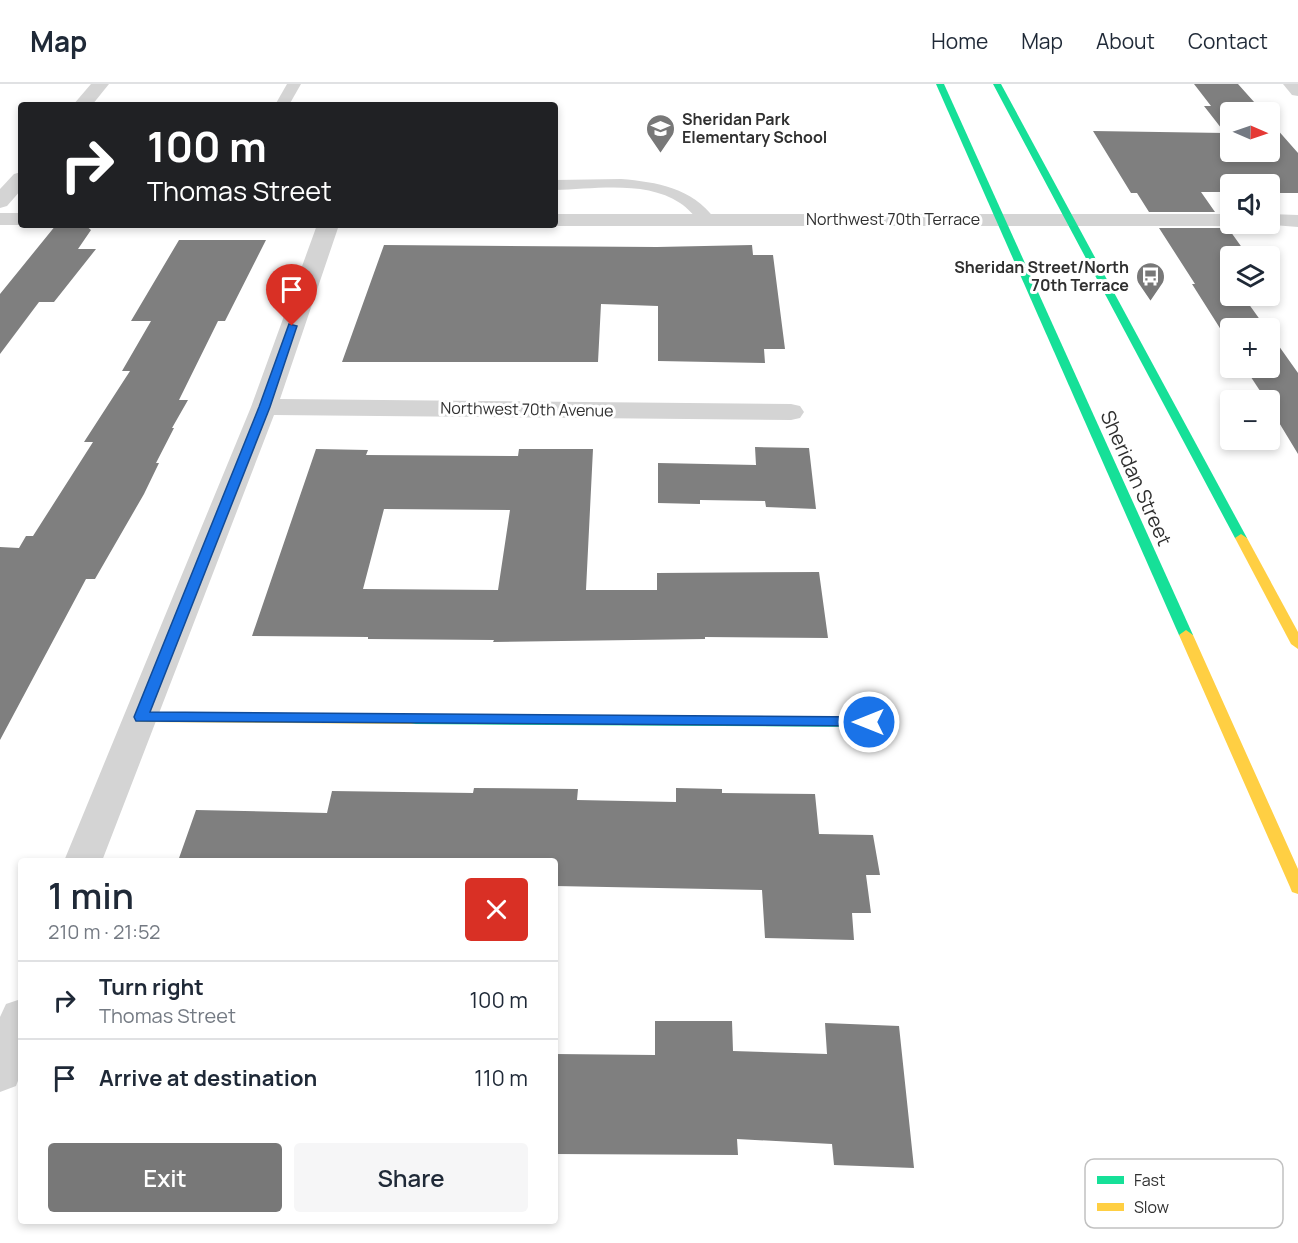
<!DOCTYPE html>
<meta charset="utf-8">
<style>
body{margin:0;font-family:Manrope,sans-serif;background:#f6f6f7;color:#1f2937;height:100vh;display:flex;flex-direction:column;font-size:22px;white-space:nowrap}
*{box-sizing:border-box;margin:0}
p{font-size:20px;color:#747a83}
.icon{flex:none;width:33px;height:33px;fill:none;stroke:currentColor;stroke-width:2;stroke-linecap:round;stroke-linejoin:round}
.map{position:relative;flex:1;overflow:hidden}
.side{position:absolute;left:18px;top:774px;width:540px;height:366px;display:flex;flex-direction:column;background:#fff;border-radius:6px;box-shadow:0 3px 9px #0003}
.side>*{flex:none}
.top-card{position:absolute;left:18px;top:18px;width:540px;height:126px;border-radius:6px;box-shadow:0 3px 9px #0003;background:#202124;color:#fff;overflow:hidden}
.needle{width:39px;rotate:92deg}
.controls{position:absolute;left:1220px;top:18px;display:grid;gap:12px}
.controls a{display:grid;place-items:center;width:60px;height:60px;border-radius:6px;background:#fff;box-shadow:0 3px 9px #0003;font-size:30px}
.pin{position:absolute;display:grid;place-items:center;width:51px;height:51px;color:#fff;margin:-62px -26px;border-radius:50% 50% 50% 0;rotate:-45deg;box-shadow:0 0 6px #0007}
.pin .icon{rotate:45deg}
.me{position:absolute;width:66px;margin:-33px;rotate:270deg;stroke-linejoin:round;filter:drop-shadow(0 0 4px #0008)}
.turn{display:flex;align-items:center;gap:21px;height:126px;padding:0 30px;font-size:27px}
.turn .icon{width:78px;height:78px;stroke-width:2.5}
.turn b{display:block;font-size:42px;line-height:51px}
.round{display:grid;place-items:center;flex:none;width:63px;height:63px;border-radius:6px;background:#f6f6f7}
.summary{display:flex;align-items:center;justify-content:space-between;height:102px;padding:0 30px}
h1{font-size:36px;font-weight:600;line-height:45px}
.button{display:flex;gap:12px;margin-top:auto;padding:12px 30px}
.button a{flex:1;height:69px;border-radius:6px;background:#787878;color:#fff;font-size:24px;font-weight:600;line-height:69px;text-align:center}
.button a+a{background:#f6f6f7;color:#1f2937}
ul{padding:0;list-style:none}
li{display:flex;align-items:center;gap:18px;height:78px;padding:0 30px;border-top:2px solid #e0e1e3}
li div{flex:1}
li b{display:block;font-size:22px}
li em{font-style:normal}
header{display:flex;align-items:center;gap:36px;box-sizing:border-box;height:84px;padding:0 30px;background:#fff;border-bottom:2px solid #e0e1e3}
header strong{font-size:28px}
nav{display:flex;gap:33px;margin-inline-start:auto;font-size:21px}
.map>svg:first-child{display:block}
.building{fill:#7f7f7f;fill-rule:evenodd}
.lines{fill:none;stroke-linecap:round;stroke-linejoin:round}
.lane{fill:#d4d4d4;fill-rule:evenodd}
.street{fill:#d4d4d4;fill-rule:evenodd}
.fast{fill:#16e098;fill-rule:evenodd}
.slow{fill:#ffcf43;fill-rule:evenodd}
.route{fill:#1a73e8;stroke:#114b97;stroke-width:1.5}
.labels{text-anchor:middle;stroke-width:6;stroke-linejoin:round;paint-order:stroke}
.far-poi-label{font-size:16px;font-weight:bold;fill:#303030;stroke:#fff;text-anchor:start}
.far-street-label{font-size:16px;fill:#303030;stroke:#fff}
.street-label{font-size:20px;fill:#303030;stroke:#fff}
.key{fill:#fff;stroke:#c1c1c1;stroke-width:1.5}
.key-label{font-size:16px;fill:#303030}
</style>
<header>
<strong>Map</strong>
<nav><a>Home</a><a>Map</a><a>About</a><a>Contact</a></nav>
</header>
<div class="map">
<svg width="1298" height="1159" viewBox="0 0 1298 1159">
<rect width="100%" height="100%" fill="#fff"/>
<g class="building">
<path d="M1194,0H1238L1263,28H1230V68H1269V36L1298,69V109H1269V100H1230V108H1201L1215,128H1149L1137,109H1131L1093,47L1225,49L1204,22H1211Z"/>
<path d="M56,141H85L91,146L78,165H96L54,218H39L0,270V210Z"/>
<path d="M1159,144H1228L1248,172H1230V212H1256L1261,219H1248L1266,244H1230V260L1192,200H1195Z"/>
<path d="M179,156H266L225,237H218L179,316H188L172,344H174L156,379H159L144,410L95,495H86L0,656V463L19,464L26,452H33L93,358H84L130,287H122L151,237H131Z"/>
<path d="M384,161L657,163L752,161L753,171H773L785,265H764L765,279L658,277V222L601,220L598,278H342Z"/>
<path d="M1269,248L1298,289V370L1269,322V316H1266L1245,284H1269Z"/>
<path d="M755,363L809,364L816,425L766,423L765,417L700,416V420L658,419V379L756,381Z"/>
<path d="M316,365L368,366L366,371L518,372L519,365H593L586,506H657V489L819,488L828,554L705,553V555L493,558L494,556L368,555V553L252,552ZM384,425L510,426L498,506L363,505Z"/>
<path d="M474,704L578,705L577,716L676,718V704L722,705V709L815,710L819,750L873,751L880,791H866L871,829H852L854,856L765,854L762,806L555,802V777H178L196,726L327,729L332,707L473,709Z"/>
<path d="M655,937H732L733,967L827,970L825,939L899,942L914,1084L834,1081L832,1060L737,1055L738,1071L555,1070V970L655,971Z"/>
</g>
<g class="lines">
<g class="lane">
<path d="M287,0H301L289,21H275Z"/>
<path d="M621,95C657,98 692,104 715,135L713,138H701C694,132 688,124 680,119C646,96 594,105 555,106V96Z"/>
</g>
<g class="street">
<path d="M91,0H109L92,21H73Z"/>
<path d="M1283,0H1298V12L1292,11Z"/>
<path d="M21,88V106L7,122L0,124V105L14,90Z"/>
<path d="M0,129H21L22,141H0Z"/>
<path d="M555,130H1230V140H1238L1230,142H555L550,141H555Z"/>
<path d="M1269,130L1298,131V143L1262,140H1269Z"/>
<path d="M317,141H339L280,315L791,320L800,322L804,328L800,334L791,336L274,331L102,777H64L251,323Z"/>
<path d="M21,915V989L16,1002L0,1008V933L6,920Z"/>
</g>
<g class="fast">
<path d="M936,0H944L1193,551L1191,554L1186,556L1179,551Z"/>
<path d="M993,0H1001L1247,454L1245,457L1241,458L1235,454Z"/>
<path d="M411,630L869,633L874,634L876,638L874,642L869,643L411,640L406,639L404,635L406,631Z"/>
</g>
<g class="slow">
<path d="M1241,450L1247,454L1298,548V565L1291,560L1235,454Z"/>
<path d="M1186,546L1193,551L1298,785V810L1292,808L1290,803L1179,551Z"/>
<path d="M141,628L411,630L416,631L418,635L416,639L411,640L141,638L136,637L134,633L136,629Z"/>
</g>
</g>
<path class="route" d="M289,240L297,242L270,323L150,628L869,633L874,635L876,638L874,642L136,637L134,633L259,323Z"/>
<defs>
<symbol id="school-pin" viewBox="-11 -11 22 30"><path d="M0 17L-7.5 6A9.5 9.5 0 1 1 7.5 6Z" fill="#787878" stroke="#fff"/><path d="M0-5L7-2L0 1L-7-2ZM-4 1L0 2.5L4 1V4Q0 6-4 4Z" fill="#fff"/></symbol>
<symbol id="bus-pin" viewBox="-11 -11 22 30"><path d="M0 17L-7.5 6A9.5 9.5 0 1 1 7.5 6Z" fill="#787878" stroke="#fff"/><path d="M-5-6H5V4H4V6H2V4H-2V6H-4V4H-5ZM-3.5-4V0h7V-4ZM-3.5 1.2v1.5H-2V1.2ZM2 1.2v1.5H3.5V1.2Z" fill="#fff"/></symbol>
</defs>
<g fill-rule="evenodd">
<use href="#school-pin" x="644" y="28" width="33" height="45"/>
<use href="#bus-pin" x="1134" y="176" width="33" height="45"/>
</g>
<g class="labels">
<g class="far-poi-label">
<text x="682" y="41">Sheridan Park<tspan x="682" dy="18">Elementary School</tspan></text>
<text x="1129" y="189" text-anchor="end">Sheridan Street/North<tspan x="1129" dy="18">70th Terrace</tspan></text>
</g>
<g class="far-street-label">
<text x="893" y="141">Northwest 70th Terrace</text>
<text transform="translate(527 325) rotate(1)" y="6">Northwest 70th Avenue</text>
</g>
<g class="street-label">
<text transform="translate(1136 394) rotate(66)" y="7">Sheridan Street</text>
</g>
</g>
<rect x="1085" y="1075" width="198" height="69" rx="9" class="key"/>
<rect x="1097" y="1092" width="27" height="8" fill="#16e098"/>
<rect x="1097" y="1119" width="27" height="8" fill="#ffcf43"/>
<g class="key-label">
<text x="1134" y="1102">Fast</text>
<text x="1134" y="1129">Slow</text>
</g>
</svg>
<div class="controls">
<a><svg class="needle" viewBox="-14 -14 28 28"><path d="M0-13l5 13h-10z" fill="#e53935"/><path d="M0 13l5-13h-10z" fill="#747a83"/></svg></a>
<a><svg class="icon" aria-label="sound" viewBox="0 0 24 24"><path d="M4 9h4l5-4v14l-5-4H4zM17 9q2 3 0 6"/></svg></a>
<a><svg class="icon" aria-label="layers" viewBox="0 0 24 24"><path d="M12 4l9 5-9 5-9-5zM3 14l9 5 9-5"/></svg></a>
<a>+</a>
<a>−</a>
</div>
<div class="pin" style="left:292px;top:242px;background:#d93025"><svg class="icon" aria-label="arrive" viewBox="0 0 24 24"><path d="M6 21V4h12l-3 4 3 4H6"/></svg></div>
<svg class="me" style="left:869px;top:638px" viewBox="-20 -20 40 40"><circle r="17" fill="#1a73e8" stroke="#fff" stroke-width="3"/><path d="M0-11L8 9 0 5-8 9z" fill="#fff"/></svg>
<div class="top-card">
<div class="turn"><svg class="icon" aria-label="right" viewBox="0 0 24 24"><path d="M7 20v-9h11M14 6l5 5-5 5"/></svg><div><b>100 m</b>Thomas Street</div></div>
</div>
<section class="side">
<div class="summary"><div><h1>1 min</h1><p>210 m · 21:52</p></div><a class="round" style="background:#d93025;color:#fff"><svg class="icon" aria-label="close" viewBox="0 0 24 24"><path d="M6 6l12 12M18 6L6 18"/></svg></a></div>
<ul>
<li><svg class="icon" aria-label="right" viewBox="0 0 24 24"><path d="M7 20v-9h11M14 6l5 5-5 5"/></svg><div><b>Turn right</b><p>Thomas Street</p></div><em>100 m</em></li>
<li><svg class="icon" aria-label="arrive" viewBox="0 0 24 24"><path d="M6 21V4h12l-3 4 3 4H6"/></svg><div><b>Arrive at destination</b></div><em>110 m</em></li>
</ul>
<div class="button"><a>Exit</a><a>Share</a></div>
</section>
</div>
